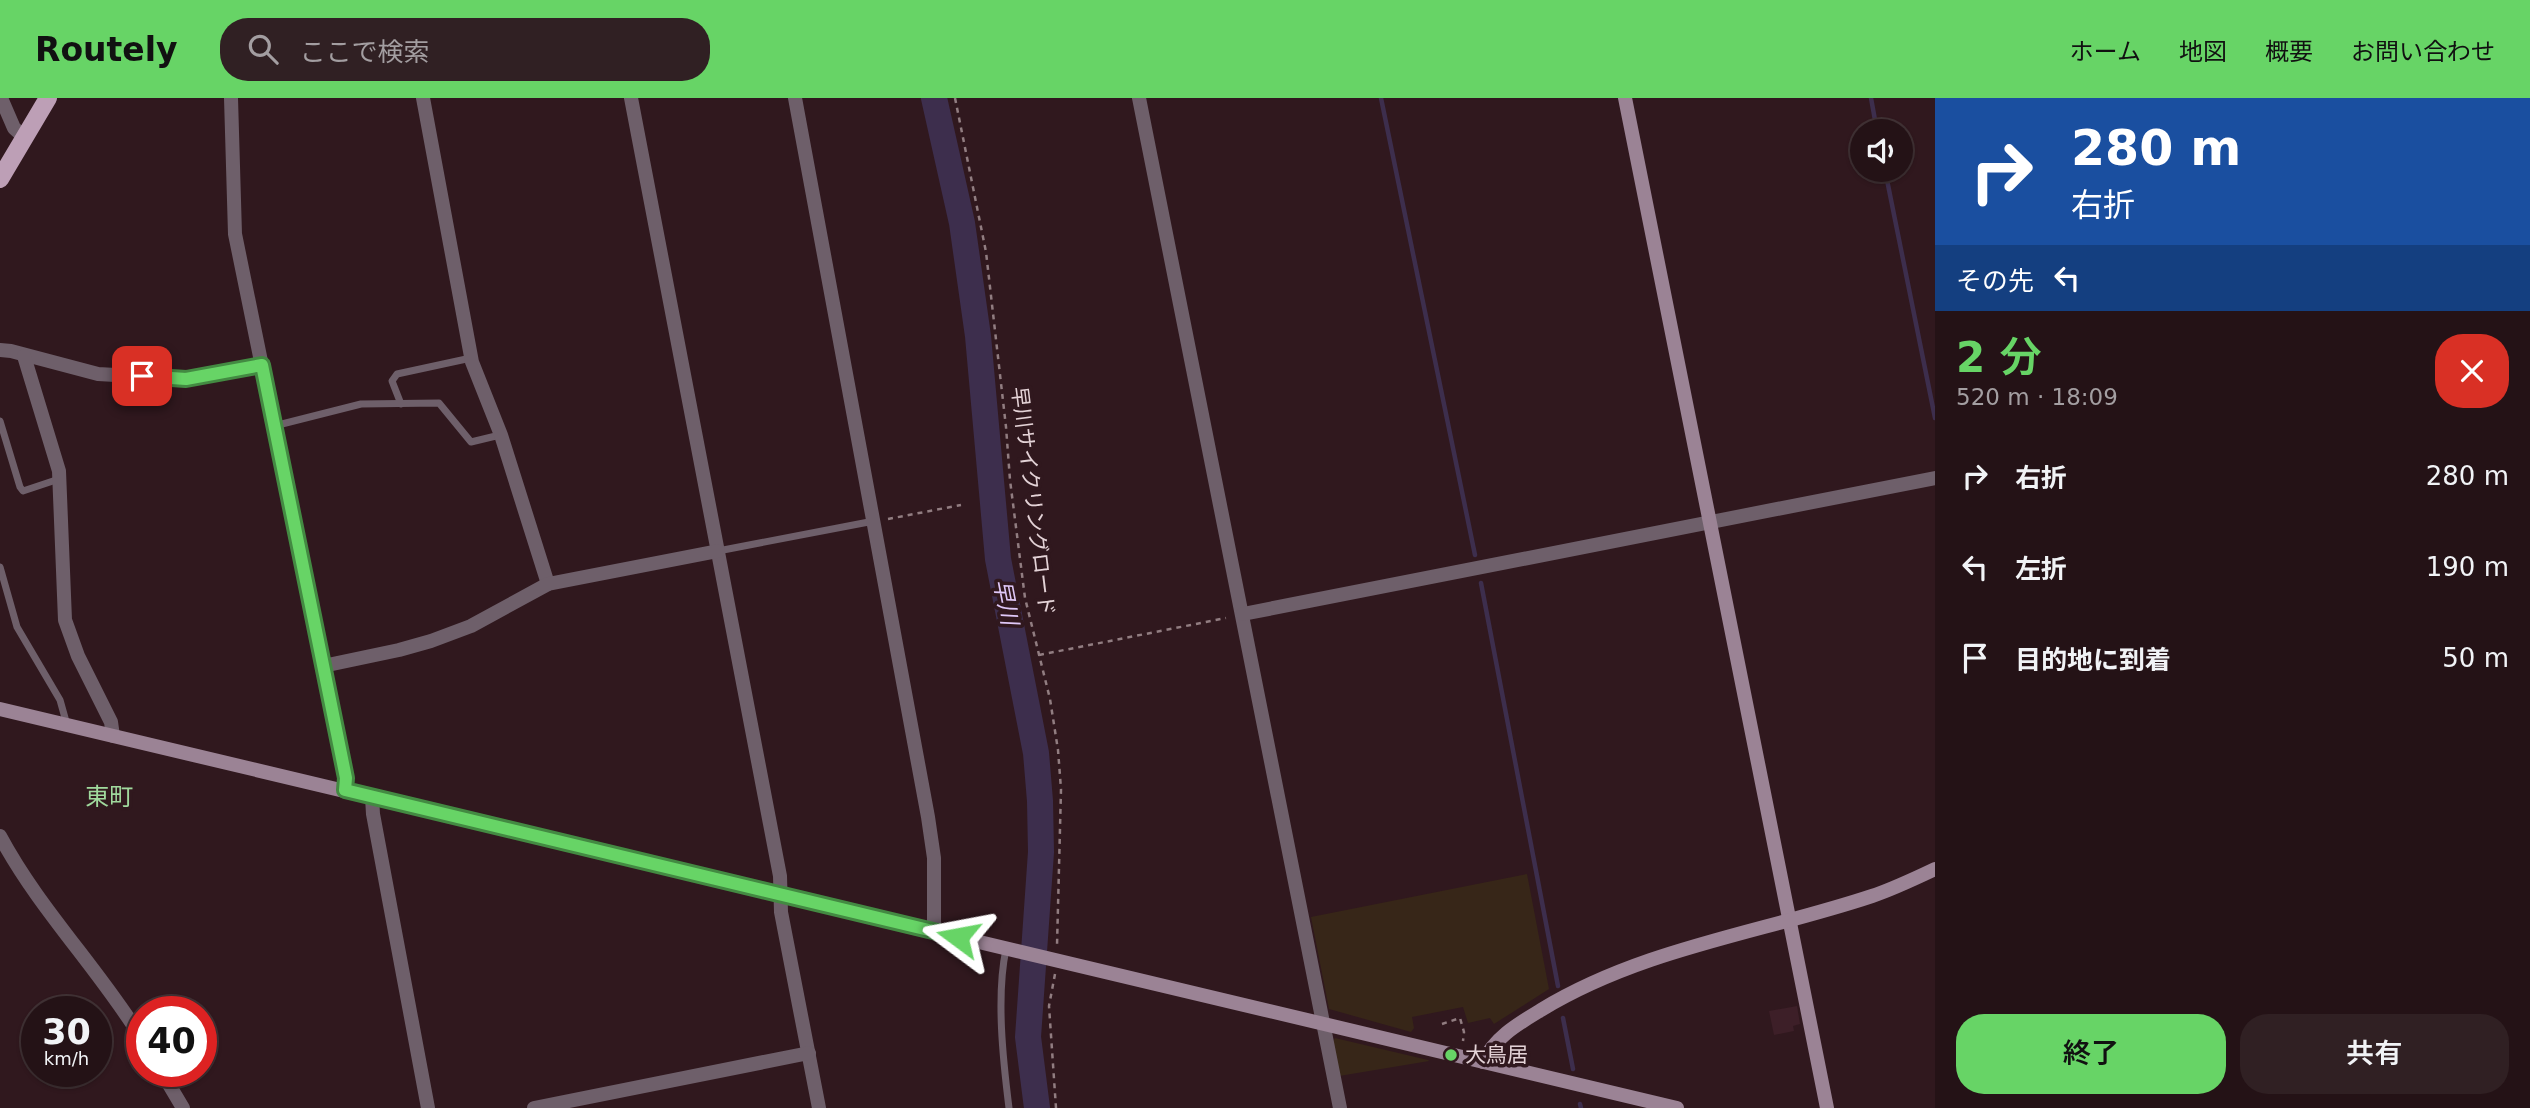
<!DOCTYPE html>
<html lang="ja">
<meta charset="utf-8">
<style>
body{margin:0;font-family:"DejaVu Sans","Noto Sans JP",sans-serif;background:#302023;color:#f1f3f6;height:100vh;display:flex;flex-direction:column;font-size:26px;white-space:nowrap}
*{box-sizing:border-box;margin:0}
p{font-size:23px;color:#a39ea1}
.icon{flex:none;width:38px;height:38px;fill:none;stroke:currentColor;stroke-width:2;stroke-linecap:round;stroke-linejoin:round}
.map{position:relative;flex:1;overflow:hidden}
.details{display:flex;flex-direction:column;background:#241216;width:595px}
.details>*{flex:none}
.hud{background:#1a4fa0;color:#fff;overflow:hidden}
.controls{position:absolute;left:1850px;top:21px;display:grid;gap:14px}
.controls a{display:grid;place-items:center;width:63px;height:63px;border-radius:50%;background:#241216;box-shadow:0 2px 5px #0004,0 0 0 2px #413235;font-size:35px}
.speed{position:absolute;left:21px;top:898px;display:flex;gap:14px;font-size:35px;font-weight:700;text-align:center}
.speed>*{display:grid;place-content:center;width:91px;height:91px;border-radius:50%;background:#241216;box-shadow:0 2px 5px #0004,0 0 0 2px #413235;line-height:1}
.speed small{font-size:18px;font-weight:400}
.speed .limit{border:10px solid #d22;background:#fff;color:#111}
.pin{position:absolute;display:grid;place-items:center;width:60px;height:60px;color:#fff;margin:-30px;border-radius:14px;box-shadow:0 4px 10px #0006}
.me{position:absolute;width:77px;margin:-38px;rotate:283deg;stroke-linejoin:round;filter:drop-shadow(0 0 5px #0008)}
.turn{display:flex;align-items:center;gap:24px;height:147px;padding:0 21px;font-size:32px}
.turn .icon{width:91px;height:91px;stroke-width:2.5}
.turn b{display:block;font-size:49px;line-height:60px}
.then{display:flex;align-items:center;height:66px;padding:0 21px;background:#0003;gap:14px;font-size:26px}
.round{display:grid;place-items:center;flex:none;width:74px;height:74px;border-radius:28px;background:#302023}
.head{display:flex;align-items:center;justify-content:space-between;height:119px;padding:0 21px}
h1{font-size:42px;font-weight:600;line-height:52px;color:#67d466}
.cta{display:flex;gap:14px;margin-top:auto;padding:14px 21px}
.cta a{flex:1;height:80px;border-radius:28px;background:#67d466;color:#111;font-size:28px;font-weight:600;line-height:80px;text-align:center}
.cta a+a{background:#302023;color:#f1f3f6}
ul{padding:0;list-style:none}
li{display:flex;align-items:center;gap:21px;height:91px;padding:0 21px}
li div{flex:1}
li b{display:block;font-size:26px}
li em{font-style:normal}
header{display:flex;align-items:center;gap:42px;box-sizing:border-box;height:98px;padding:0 35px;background:#67d466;color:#111}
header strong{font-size:33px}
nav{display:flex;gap:38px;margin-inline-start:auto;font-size:24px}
.search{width:490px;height:63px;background:#302023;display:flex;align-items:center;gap:18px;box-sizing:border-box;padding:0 24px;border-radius:28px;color:#a39ea1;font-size:26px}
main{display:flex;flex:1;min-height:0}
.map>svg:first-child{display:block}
.built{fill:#3d1f28}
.green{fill:#372618}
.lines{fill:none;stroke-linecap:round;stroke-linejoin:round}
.stream{stroke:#3d2e4d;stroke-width:4.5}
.river{stroke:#3d2e4d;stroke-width:26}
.path{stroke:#917d81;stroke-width:2.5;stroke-dasharray:5 5;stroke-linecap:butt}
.lane{stroke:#6e5f6a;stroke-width:7}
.street{stroke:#6e5f6a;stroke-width:14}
.secondary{stroke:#9b8395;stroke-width:14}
.primary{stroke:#bd9fb6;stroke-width:18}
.route-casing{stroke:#438a42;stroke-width:18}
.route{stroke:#67d466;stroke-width:12}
.poi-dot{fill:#67d466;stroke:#30181e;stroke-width:2.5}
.labels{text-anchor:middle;stroke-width:7;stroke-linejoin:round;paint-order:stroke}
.street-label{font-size:21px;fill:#e4d3d7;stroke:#30181e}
.poi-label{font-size:21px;fill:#e4d3d7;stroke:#30181e;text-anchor:start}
.water-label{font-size:23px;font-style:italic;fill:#dfc8f8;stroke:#30181e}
.quarter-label{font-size:24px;fill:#a0d99d;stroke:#30181e}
</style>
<header>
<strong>Routely</strong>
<div class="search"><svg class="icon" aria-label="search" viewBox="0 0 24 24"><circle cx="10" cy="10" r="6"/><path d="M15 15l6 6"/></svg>ここで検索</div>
<nav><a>ホーム</a><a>地図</a><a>概要</a><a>お問い合わせ</a></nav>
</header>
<main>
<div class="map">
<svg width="1935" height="1010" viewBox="0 0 1935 1010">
<rect width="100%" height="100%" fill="#30181e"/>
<path class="built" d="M1797,908L1800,926L1793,928L1794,933L1774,937L1769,913Z"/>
<g class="green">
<path d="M1527,776L1549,891L1494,926L1490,920L1468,925L1463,909L1412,919L1414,930L1411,934L1329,911L1311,819Z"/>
<path d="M1335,940L1428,962L1429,963L1339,978L1333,944Z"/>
</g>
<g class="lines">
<g class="stream">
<path d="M1381,0L1475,457"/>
<path d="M1871,0L1877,33"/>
<path d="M1885,72L1935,320"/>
<path d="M1481,485L1558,888"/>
<path d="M1563,920L1573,971"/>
<path d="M1580,1006L1581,1010"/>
</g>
<path class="river" d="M934,0L962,125L978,238L998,461L1036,655L1040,703L1041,754L1028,939L1037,1010"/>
<g class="path">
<path d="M955,0L986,154L1006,329L1010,382L1025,500L1050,601L1058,652L1061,691L1057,848"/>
<path d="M888,421L961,407"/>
<path d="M1039,557L1226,520"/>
<path d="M1055,876L1049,908L1056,1010"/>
<path d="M1442,926L1460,920L1464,934L1463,943"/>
</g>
<g class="lane">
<path d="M401,306L392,283L397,276L471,260"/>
<path d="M0,323L20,389L23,393L59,381"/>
<path d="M274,328L361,306L439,305L471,344L500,337"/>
<path d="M718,453L874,423"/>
<path d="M0,469L17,529L60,602L67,627"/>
<path d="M1006,851C996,898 1003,962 1009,1010"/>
</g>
<g class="street">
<path d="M1,0L14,30L25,40"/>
<path d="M231,0L235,136L346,680L345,692"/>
<path d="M423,0L472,264L501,337L548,486"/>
<path d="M631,0L780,778L781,814L819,1010"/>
<path d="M795,0L928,719L934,760V833"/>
<path d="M1139,0L1340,1010"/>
<path d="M0,252L11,253L98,276L186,281L262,267"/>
<path d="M24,258L59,373L65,522L78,558L111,624L113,638"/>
<path d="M1243,516L1935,380"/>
<path d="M323,568L399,552L431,543L471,528L548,486L718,453"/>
<path d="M372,699L373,716L428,1010"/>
<path d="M0,738C39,811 99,871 142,941"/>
<path d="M161,973L183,1010"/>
<path d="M534,1010L809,955"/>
</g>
<g class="secondary">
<path d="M1625,0L1827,1010"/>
<path d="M0,611L1677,1010"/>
<path d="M1483,964C1495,939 1518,926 1541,912C1643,850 1761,835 1872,798C1893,791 1914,781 1935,771"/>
</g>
<path class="primary" d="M0,81L48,0"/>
</g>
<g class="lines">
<defs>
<path id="route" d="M142,278L186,281L262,267L346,680L345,692L958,839"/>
</defs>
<use href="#route" class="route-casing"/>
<use href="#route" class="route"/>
</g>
<circle class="poi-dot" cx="1451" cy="957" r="7"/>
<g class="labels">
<g class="street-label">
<text transform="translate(1033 403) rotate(83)" y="7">早川サイクリングロード</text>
</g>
<g class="poi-label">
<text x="1465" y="964">大鳥居</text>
</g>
<g class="water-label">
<text transform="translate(1006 504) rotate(79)" y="8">早川</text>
</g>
<g class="quarter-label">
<text x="109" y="707">東町</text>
</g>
</g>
</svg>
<div class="controls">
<a><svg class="icon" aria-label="sound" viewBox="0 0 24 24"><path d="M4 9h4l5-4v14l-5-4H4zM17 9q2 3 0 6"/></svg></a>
</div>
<div class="speed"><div>30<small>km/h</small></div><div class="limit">40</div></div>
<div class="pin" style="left:142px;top:278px;background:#d93025"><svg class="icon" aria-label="arrive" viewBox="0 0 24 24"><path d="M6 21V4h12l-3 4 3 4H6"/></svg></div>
<svg class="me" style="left:958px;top:839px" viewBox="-20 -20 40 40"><path d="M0-17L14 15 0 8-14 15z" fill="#67d466" stroke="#fff" stroke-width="4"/></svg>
</div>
<section class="details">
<div class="hud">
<div class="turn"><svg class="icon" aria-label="right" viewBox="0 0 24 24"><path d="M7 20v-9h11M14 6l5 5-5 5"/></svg><div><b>280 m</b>右折</div></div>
<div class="then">その先<svg class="icon" aria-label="left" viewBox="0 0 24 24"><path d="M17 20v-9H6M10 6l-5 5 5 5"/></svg></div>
</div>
<div class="head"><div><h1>2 分</h1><p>520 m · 18:09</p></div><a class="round" style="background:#d93025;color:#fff"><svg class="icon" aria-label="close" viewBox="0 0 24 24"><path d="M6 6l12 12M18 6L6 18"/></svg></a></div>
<ul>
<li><svg class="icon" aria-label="right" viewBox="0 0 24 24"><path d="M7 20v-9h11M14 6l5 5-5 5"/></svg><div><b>右折</b></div><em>280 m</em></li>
<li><svg class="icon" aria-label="left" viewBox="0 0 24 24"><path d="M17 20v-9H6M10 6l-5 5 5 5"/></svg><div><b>左折</b></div><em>190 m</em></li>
<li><svg class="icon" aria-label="arrive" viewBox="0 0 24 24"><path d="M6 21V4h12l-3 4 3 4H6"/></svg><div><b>目的地に到着</b></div><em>50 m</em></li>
</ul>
<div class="cta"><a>終了</a><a>共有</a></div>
</section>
</main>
